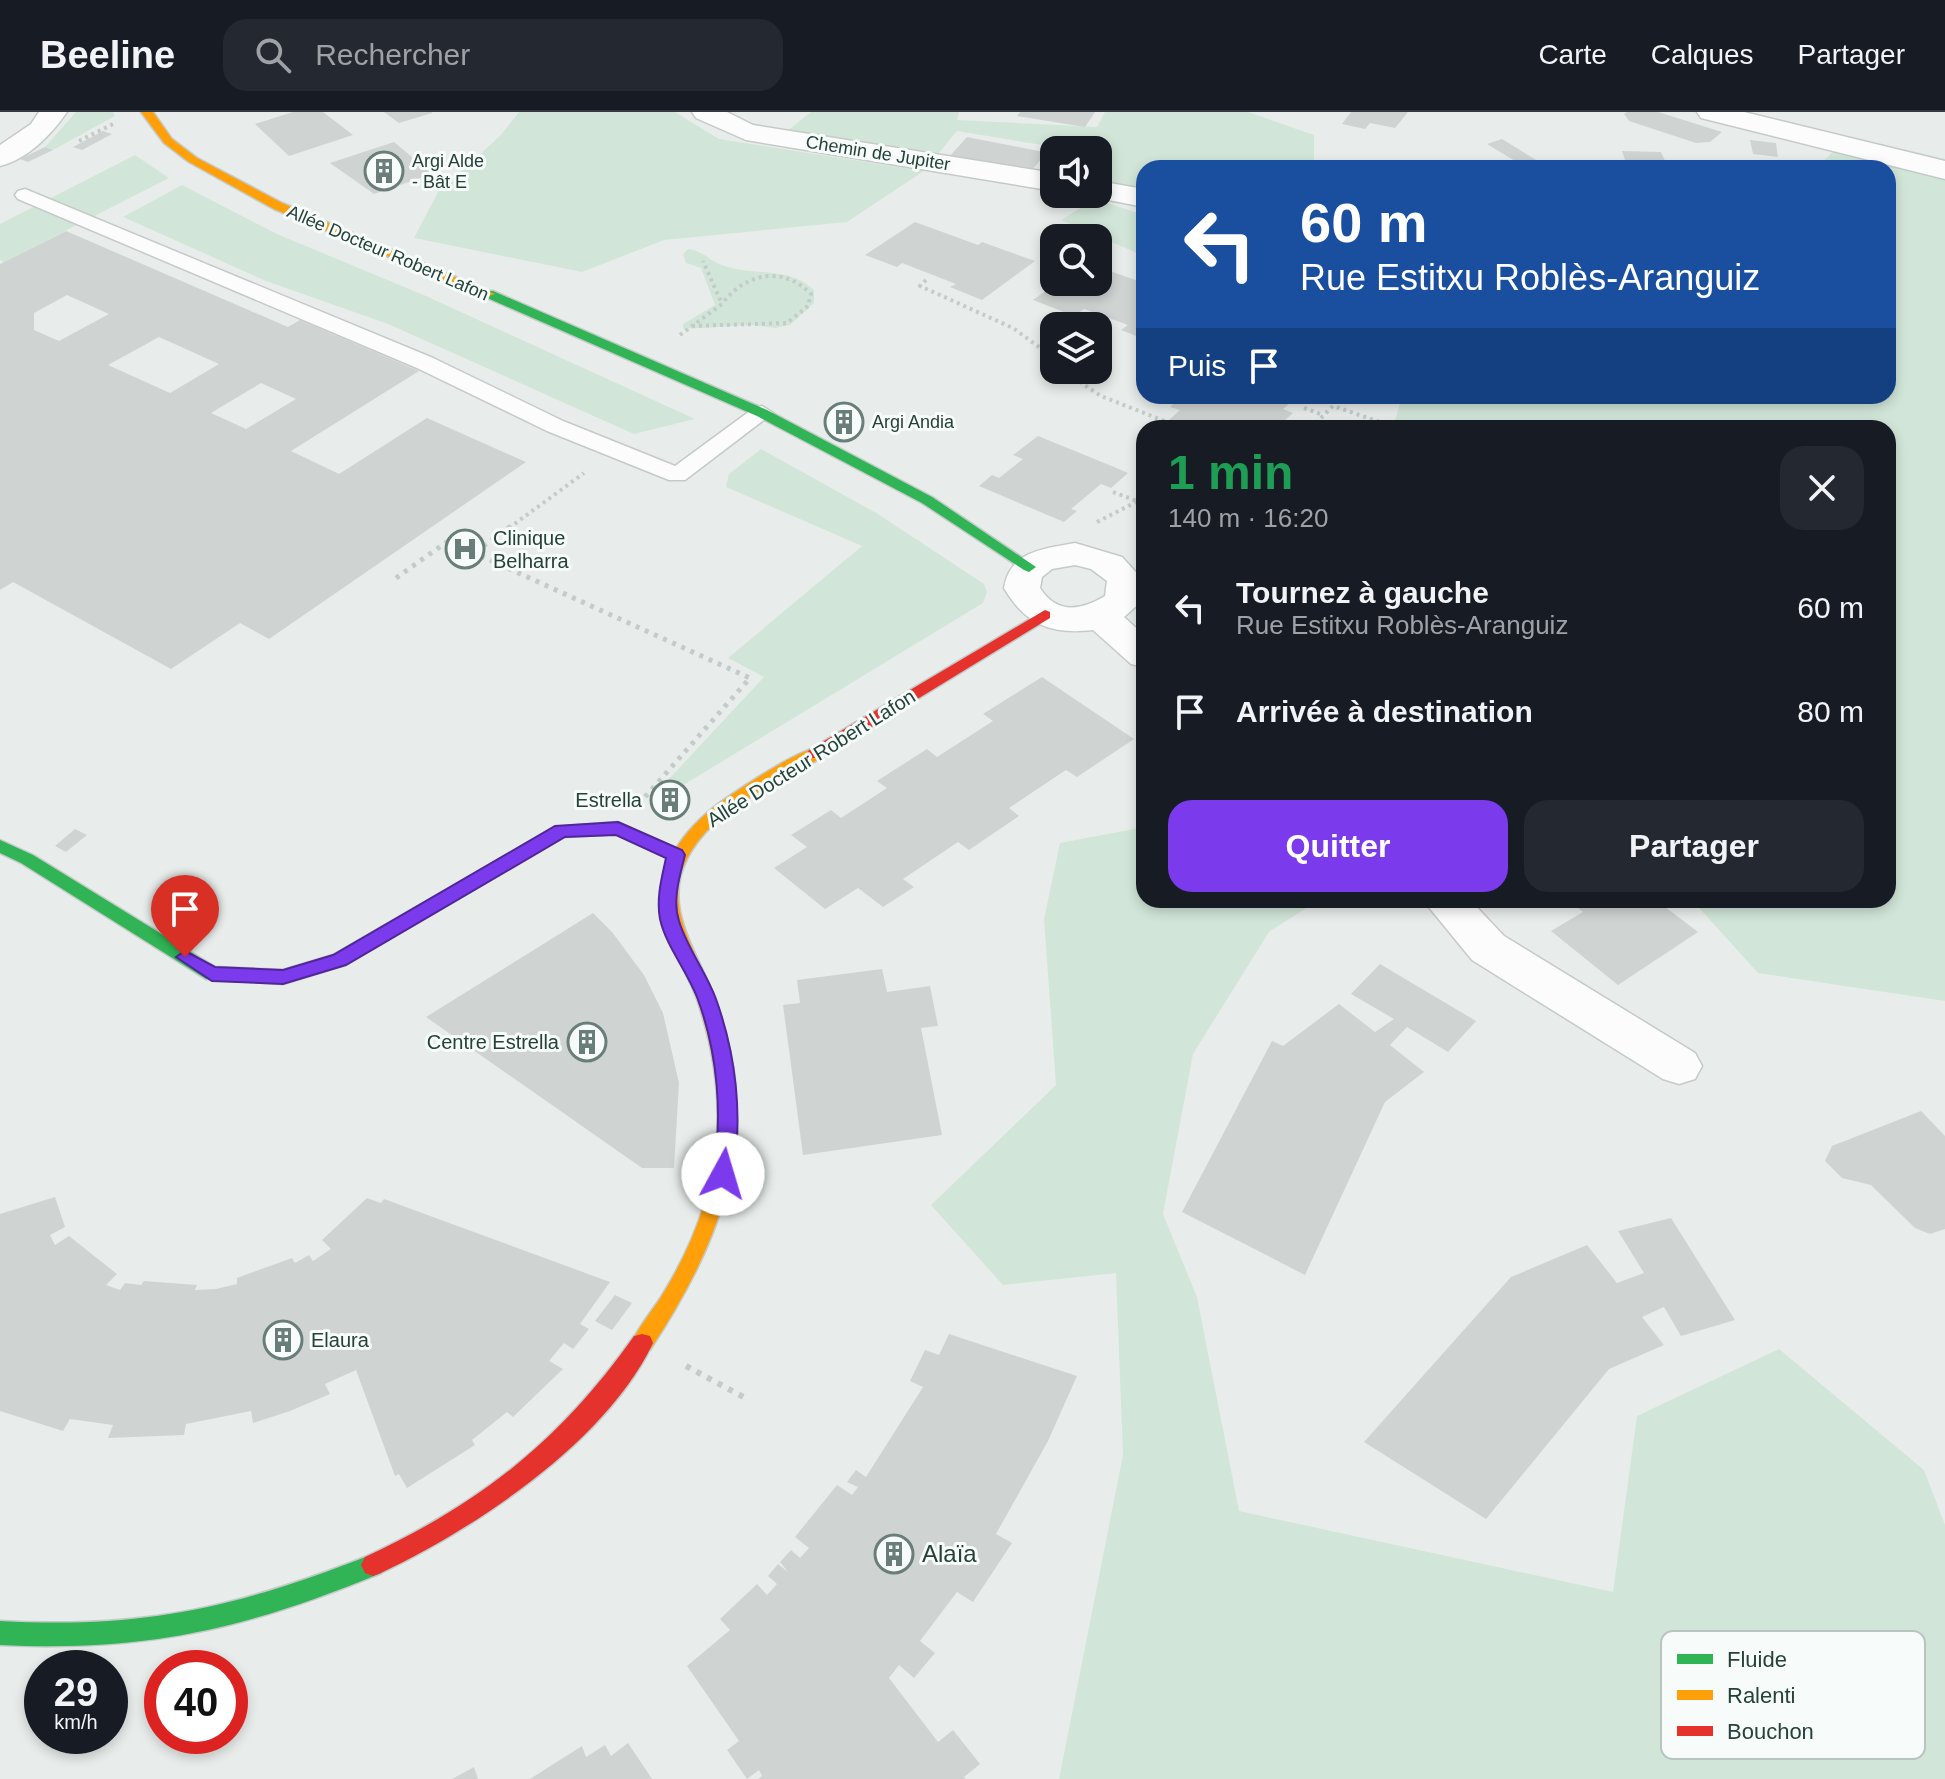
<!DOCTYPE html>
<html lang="fr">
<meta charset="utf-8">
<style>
body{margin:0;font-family:Arial,sans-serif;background:#242831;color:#f1f3f6;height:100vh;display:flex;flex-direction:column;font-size:30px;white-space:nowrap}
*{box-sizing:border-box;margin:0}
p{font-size:26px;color:#9ea1a6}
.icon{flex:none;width:44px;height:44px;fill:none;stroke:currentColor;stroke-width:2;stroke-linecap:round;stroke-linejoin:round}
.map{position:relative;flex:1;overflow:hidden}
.side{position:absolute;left:1136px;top:308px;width:760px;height:488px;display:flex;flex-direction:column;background:#171b24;border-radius:24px;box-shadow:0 4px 12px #0003}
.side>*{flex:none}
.guide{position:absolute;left:1136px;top:48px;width:760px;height:244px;border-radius:24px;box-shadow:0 4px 12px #0003;background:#1a4fa0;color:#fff;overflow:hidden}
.buttons{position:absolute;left:1040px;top:24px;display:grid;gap:16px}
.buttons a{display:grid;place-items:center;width:72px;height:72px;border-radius:16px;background:#171b24;box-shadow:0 4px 12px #0003;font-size:40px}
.speed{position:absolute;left:24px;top:1538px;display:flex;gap:16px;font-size:40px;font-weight:700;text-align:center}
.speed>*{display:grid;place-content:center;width:104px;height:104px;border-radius:50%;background:#171b24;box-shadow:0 4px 12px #0003;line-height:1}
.speed small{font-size:20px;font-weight:400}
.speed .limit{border:12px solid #d22;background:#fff;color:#111}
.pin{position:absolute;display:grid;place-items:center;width:68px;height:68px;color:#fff;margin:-82px -34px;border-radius:50% 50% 50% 0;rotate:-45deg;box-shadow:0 0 8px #0007}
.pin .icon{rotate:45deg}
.me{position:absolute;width:88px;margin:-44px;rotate:6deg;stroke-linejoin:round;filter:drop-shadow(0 0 6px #0008)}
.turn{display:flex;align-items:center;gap:28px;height:168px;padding:0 32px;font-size:36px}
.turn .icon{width:104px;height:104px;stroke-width:2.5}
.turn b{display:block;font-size:56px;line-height:68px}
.then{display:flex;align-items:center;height:76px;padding:0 32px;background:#0003;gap:16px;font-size:30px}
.round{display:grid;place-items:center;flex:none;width:84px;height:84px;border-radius:24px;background:#242831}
.head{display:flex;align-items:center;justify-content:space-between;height:136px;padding:0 32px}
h1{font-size:48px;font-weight:700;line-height:60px;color:#1e9e55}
.button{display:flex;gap:16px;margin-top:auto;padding:16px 32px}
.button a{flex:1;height:92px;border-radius:24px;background:#7c3aed;color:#fff;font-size:32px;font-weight:700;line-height:92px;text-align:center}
.button a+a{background:#242831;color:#f1f3f6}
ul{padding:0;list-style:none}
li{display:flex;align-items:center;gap:24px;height:104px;padding:0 32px}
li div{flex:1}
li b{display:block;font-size:30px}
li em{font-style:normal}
header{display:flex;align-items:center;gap:48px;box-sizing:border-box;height:112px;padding:0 40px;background:#171b24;border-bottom:2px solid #363941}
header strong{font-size:38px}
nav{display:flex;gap:44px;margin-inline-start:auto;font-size:28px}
.search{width:560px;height:72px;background:#242831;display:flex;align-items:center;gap:20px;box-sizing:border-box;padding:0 28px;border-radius:24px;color:#9ea1a6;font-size:30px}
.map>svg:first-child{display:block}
.green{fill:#d1e6d8}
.building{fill:#cfd4d2;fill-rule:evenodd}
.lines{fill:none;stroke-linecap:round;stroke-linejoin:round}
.lane-casing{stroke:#c5cac8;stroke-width:3}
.street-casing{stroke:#c5cac8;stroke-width:3}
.fast-casing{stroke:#c3cbc8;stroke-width:3}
.slow-casing{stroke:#c3cbc8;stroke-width:3}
.jam-casing{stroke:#c3cbc8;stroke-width:3}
.path-far2{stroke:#c3ccca;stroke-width:4;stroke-dasharray:3 4;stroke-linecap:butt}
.path-far1{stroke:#c3ccca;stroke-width:5;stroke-dasharray:4 6;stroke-linecap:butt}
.path{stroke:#c3ccca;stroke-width:6;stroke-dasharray:5 7;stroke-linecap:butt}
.lane{fill:#fcfcfc;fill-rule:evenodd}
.street{fill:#fcfcfc;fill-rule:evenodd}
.fast{fill:#30b455;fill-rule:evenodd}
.slow{fill:#ff9f0a;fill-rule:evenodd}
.jam{fill:#e5322d;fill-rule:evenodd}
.route{fill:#7c3aed;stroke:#51269a;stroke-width:2}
.labels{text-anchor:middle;stroke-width:6;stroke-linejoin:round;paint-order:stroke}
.far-street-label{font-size:18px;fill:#24423a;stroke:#f7fbf9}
.far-poi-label{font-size:18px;fill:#24423a;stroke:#f7fbf9;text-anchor:start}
.poi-label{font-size:20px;fill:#24423a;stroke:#f7fbf9;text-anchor:start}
.street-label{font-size:20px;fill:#24423a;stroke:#f7fbf9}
.near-poi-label{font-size:24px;fill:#24423a;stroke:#f7fbf9;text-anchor:start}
.key{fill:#f7fbf9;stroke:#b8c4c0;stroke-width:2}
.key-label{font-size:22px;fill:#24423a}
</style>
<header>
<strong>Beeline</strong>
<div class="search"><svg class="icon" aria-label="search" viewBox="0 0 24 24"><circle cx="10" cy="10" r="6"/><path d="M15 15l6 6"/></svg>Rechercher</div>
<nav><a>Carte</a><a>Calques</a><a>Partager</a></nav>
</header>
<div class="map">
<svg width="1945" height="1667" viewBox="0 0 1945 1667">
<rect width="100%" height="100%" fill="#e8edeb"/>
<g class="green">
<path d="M76,0H113L115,4L53,38L45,35Z"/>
<path d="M519,0H675L719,27L924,59L847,110L664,128L582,160L414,126L438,80L500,24Z"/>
<path d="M811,0H959L957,8L1097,15L1105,0H1248L1314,23V56H1211L1176,52L1174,56H1144V81L1098,73V38H1073L957,19L934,47L782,23Z"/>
<path d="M1848,24L1945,47V889L1758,861L1692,788H1888V316H1393L1402,284H1888V56H1817Z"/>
<path d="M135,43L169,66L4,150L0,148V112Z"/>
<path d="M182,73L277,122L426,184L695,307L634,322L388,212L266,169L123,105Z"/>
<path d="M1095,87L1144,103V144L1061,108Z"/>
<path d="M688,137C704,139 708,148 722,153C754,165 788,153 814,178V191L790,213L775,216L752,213L683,217V212L715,193L701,156L686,151L683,142Z"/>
<path d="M761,337L878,402L984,472L987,480L983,491L657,689L654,683L764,565L728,546L862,434L726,375L729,362Z"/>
<path d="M1144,715V788H1319L1269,820L1193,942L1163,1102L1197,1185L1239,1399L1613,1480L1637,1304L1779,1237L1924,1358L1945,1413V1667H1059L1123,1343L1116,1161L1003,1173L931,1093L1056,973L1044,807L1060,731Z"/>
</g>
<g class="building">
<path d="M293,0H323L353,23L289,44L255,12Z"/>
<path d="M384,0H432V1L399,11Z"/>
<path d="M1020,0H1095L1085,15L1017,4Z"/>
<path d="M1351,0H1408L1395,16L1370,11L1365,17L1342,12Z"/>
<path d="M1627,0H1658L1722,20L1710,30L1696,31L1629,9L1624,2Z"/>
<path d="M103,19L112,22L82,38L73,35Z"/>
<path d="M967,25L1054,42V48L1043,45L1031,59L949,45Z"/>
<path d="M1502,27L1541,51L1525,55L1487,32Z"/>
<path d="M1750,28L1776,31L1778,45L1753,42Z"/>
<path d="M394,30L432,62L374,82L330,51Z"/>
<path d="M45,35L53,38L28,50L20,47Z"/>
<path d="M1622,39L1661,40L1667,53L1695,56H1617L1615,51H1626Z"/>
<path d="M915,110L978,133L982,130L1035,149L982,188L950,175L956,172L902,151L897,155L865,143Z"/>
<path d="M66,119L288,215L300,208L419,259L291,339L339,362L427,306L526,350L269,527L240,511L171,557L13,470L0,478V152ZM67,183L109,202L59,229L34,218V201ZM159,225L219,252L170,281L108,253ZM261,271L296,287L246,317L211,301Z"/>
<path d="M1098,148L1112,154L1107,158L1144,171V227L1121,218L1128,213L1084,197L1074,204L1033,188L1058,170H1098Z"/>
<path d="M1183,284H1298L1283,297L1293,301L1276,316H1190L1169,308L1180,298L1170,295Z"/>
<path d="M841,302L858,311L847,318L831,310Z"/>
<path d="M1038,324L1119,357L1128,361L1111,376L1101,372L1071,397L1077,399L1064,410L979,374L992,363L999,366L1023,347L1013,343Z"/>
<path d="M1042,565L1134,627L1077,665L1066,658L1009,696L1019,704L969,738L958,730L903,767L914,775L883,795L858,776L825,797L774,756L807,735L791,723L831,698L841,706L887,676L877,669L927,637L937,645L993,609L983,602Z"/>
<path d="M673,679L683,687L666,697L657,689Z"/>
<path d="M75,717L87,723L66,740L55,734Z"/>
<path d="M1568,788H1656L1698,820L1618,873L1551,819L1583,800Z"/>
<path d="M593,801L612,820L644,863L663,901L679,971L674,1056H642L426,905Z"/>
<path d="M1380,852L1476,909L1448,940L1407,915L1390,933L1424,960L1385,990L1305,1163L1182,1100L1272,929L1283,934L1339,892L1375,920L1394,907L1351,882Z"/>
<path d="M882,857L887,880L930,874L938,914L921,916L942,1023L803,1043L783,893L800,891L797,868Z"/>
<path d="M1921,999L1945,1024V1117L1930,1122L1915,1116L1871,1073L1842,1066L1825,1049L1832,1034Z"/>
<path d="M55,1085L65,1115L50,1123L55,1133L69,1124L117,1162L106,1173L120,1178L125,1171L141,1173L144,1169L197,1173L195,1178L216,1177L237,1172V1166L292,1146L295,1151L309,1143L313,1149L331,1137L322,1128L367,1086L381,1091L384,1087L610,1170L580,1212L589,1217L573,1237L564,1231L549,1249L563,1257L513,1305L507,1300L472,1328L475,1333L407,1376L399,1362L395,1364L356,1258L325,1272L330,1282L290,1299L253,1311L251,1299L186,1312L184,1323L108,1326L113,1313L70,1307L63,1319L0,1299V1102Z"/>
<path d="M1671,1106L1735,1208L1681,1224L1664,1195L1642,1205L1664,1233L1609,1257L1486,1407L1364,1330L1511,1165L1587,1133L1617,1171L1644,1161L1618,1119Z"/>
<path d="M615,1183L632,1191L612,1218L595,1209Z"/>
<path d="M949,1222L1077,1264L1048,1329L996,1422L1012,1431L973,1490L957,1480L920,1529L935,1541L914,1566L899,1553L889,1566L938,1630L953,1618L980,1652L964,1665L966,1667H758L762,1664L759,1658L747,1667L727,1638L739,1629L687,1554L730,1518L720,1507L757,1472L767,1483L777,1472L768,1464L778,1452L788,1460L780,1450L791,1438L800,1446L809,1436L795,1425L837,1373L852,1383L858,1375L847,1370L856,1358L866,1365L923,1275L910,1269L925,1238L939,1243Z"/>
<path d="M628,1631L652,1667H530L582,1634L586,1645L605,1633L611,1644Z"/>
<path d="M474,1655L478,1667H452Z"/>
</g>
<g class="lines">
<defs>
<path id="lane" d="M25,77L433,246L563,309L675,354L754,296L762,294L773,301L685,368H669L547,319L417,256L18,87L15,83L18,79Z"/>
<g id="street">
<path d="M39,0H67C51,23 28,47 0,54V33L31,12Z"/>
<path d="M692,0H727L753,13L1054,61V79L746,28L696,6Z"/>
<path d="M1697,0H1744L1945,49V67L1701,6Z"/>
<path d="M1098,69L1144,77V95L1088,84L1098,82Z"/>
<path d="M1075,431L1122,445L1143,468L1142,489L1124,505L1144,523V555L1131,552L1093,518C1051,523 1025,512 1004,476C1010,439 1043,437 1075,431ZM1075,453L1091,457L1107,469L1105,484C1082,498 1057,503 1040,476L1042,465L1052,457Z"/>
<path d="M1423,788H1470L1504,824L1695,941L1702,954L1695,967L1679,972L1663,967L1472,848Z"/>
</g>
<g id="fast">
<path d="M485,179H493L767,298L932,385L1036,455L1029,460L1024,458L922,391L757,304L485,185Z"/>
<path d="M618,710L682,739L685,743L682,747H670L616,722L564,725L345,853L283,872L206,867L21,751L0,741V728L33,743L215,855L283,858L333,843L555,715Z"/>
<path d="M373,1442L381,1445L385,1453L381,1461C246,1517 147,1540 0,1533V1509C145,1517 239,1495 373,1442Z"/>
</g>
<g id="slow">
<path d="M141,0H153L172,27L197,46L282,91L495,182L485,185L274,97L189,50L164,31Z"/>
<path d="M815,636L823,642L821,646C775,672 712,697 687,747C661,797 700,843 716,890C726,919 735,953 736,984C741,1079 701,1160 650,1238L642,1240L634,1238L631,1231C639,1215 651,1200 661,1185C691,1137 713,1082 717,1025C720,979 712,931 697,887C688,864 676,843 668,820C648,764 679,719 725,687C747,672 790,643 815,636Z"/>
</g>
<g id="jam">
<path d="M1045,498L1050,500V506L821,646H809L807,642L809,638Z"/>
<path d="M642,1222L650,1224L653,1231C606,1330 477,1415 381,1461L373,1464L365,1461L361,1453L365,1445C481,1391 560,1329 634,1224Z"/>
</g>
</defs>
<use href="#lane" class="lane-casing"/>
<use href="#street" class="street-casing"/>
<use href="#fast" class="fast-casing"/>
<use href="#slow" class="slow-casing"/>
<use href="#jam" class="jam-casing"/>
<g class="path-far2">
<path d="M79,29L113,12"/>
<path d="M926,168L920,174L1013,216L1054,246"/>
<path d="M692,214L787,211L808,194L811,182C783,153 745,161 722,192"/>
<path d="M1098,215L1103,211"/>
<path d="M680,223L722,192L703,149"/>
<path d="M1062,258L1101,284L1182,316"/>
<path d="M1304,296L1323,303"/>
<path d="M1311,316L1333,294L1380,310"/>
<path d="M1113,380L1137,389"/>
<path d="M1097,410L1144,386"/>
<path d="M509,416L584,361"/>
</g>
<g class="path-far1">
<path d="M475,440L511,414"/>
<path d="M396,466L448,429L750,566L645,685"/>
</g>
<path class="path" d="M686,1254L749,1288"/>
<use href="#lane" class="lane"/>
<use href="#street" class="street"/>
<use href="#fast" class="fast"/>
<use href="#slow" class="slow"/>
<use href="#jam" class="jam"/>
</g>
<path class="route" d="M618,710L682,738L685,743C680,763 672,788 679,809C687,836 706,860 716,887C736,943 743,1004 733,1062L723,1070L713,1062C723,1004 718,941 697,885C687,859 666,834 660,807C656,786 662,765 666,746L616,723L565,725L346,853L283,872L212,869L176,845L185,839L215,855L283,858L333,843L555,714Z"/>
<defs>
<symbol id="building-ring" viewBox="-11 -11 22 22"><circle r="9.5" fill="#f7fbf9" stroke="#697e78" stroke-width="1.5"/><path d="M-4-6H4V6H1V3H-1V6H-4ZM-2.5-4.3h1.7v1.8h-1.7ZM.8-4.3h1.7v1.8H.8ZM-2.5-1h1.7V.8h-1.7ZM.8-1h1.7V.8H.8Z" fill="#697e78"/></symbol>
<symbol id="hospital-ring" viewBox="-11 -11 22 22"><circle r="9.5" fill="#f7fbf9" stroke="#697e78" stroke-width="1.5"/><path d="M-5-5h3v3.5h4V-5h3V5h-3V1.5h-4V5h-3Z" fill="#697e78"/></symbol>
</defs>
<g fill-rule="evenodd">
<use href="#building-ring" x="362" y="37" width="44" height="44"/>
<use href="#building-ring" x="822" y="288" width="44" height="44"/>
<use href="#hospital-ring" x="443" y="415" width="44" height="44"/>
<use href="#building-ring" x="648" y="666" width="44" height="44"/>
<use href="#building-ring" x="565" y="908" width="44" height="44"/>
<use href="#building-ring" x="261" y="1206" width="44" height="44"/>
<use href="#building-ring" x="872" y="1420" width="44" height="44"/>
</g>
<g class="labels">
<g class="far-street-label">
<text transform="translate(878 41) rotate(9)" y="6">Chemin de Jupiter</text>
<text transform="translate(388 141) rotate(23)" y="6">Allée Docteur Robert Lafon</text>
</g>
<g class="far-poi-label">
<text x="412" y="55">Argi Alde<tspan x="412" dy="21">- Bât E</tspan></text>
<text x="872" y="316">Argi Andia</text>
</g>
<g class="poi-label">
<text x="493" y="433">Clinique<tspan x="493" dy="23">Belharra</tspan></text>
<text x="642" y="695" text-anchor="end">Estrella</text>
<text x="559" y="937" text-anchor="end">Centre Estrella</text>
<text x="311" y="1235">Elaura</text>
</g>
<g class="street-label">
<text transform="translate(811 646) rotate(-32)" y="7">Allée Docteur Robert Lafon</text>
</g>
<g class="near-poi-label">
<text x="922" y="1450">Alaïa</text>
</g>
</g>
<rect x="1661" y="1519" width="264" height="128" rx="12" class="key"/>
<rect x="1677" y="1542" width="36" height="10" fill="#30b455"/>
<rect x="1677" y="1578" width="36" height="10" fill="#ff9f0a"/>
<rect x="1677" y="1614" width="36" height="10" fill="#e5322d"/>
<g class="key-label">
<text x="1727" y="1555">Fluide</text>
<text x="1727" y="1591">Ralenti</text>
<text x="1727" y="1627">Bouchon</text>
</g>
</svg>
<div class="buttons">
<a><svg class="icon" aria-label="sound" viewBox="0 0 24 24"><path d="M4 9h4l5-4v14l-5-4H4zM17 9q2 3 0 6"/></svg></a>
<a><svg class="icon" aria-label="search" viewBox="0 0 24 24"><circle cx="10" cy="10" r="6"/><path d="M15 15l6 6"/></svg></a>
<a><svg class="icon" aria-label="layers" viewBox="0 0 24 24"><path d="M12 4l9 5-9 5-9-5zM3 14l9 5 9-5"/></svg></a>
</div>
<div class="speed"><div>29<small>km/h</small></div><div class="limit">40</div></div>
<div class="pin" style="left:185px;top:845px;background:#d93025"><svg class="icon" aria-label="arrive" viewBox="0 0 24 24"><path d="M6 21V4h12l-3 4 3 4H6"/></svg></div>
<svg class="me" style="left:723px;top:1062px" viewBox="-20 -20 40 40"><circle r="19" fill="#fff"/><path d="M0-13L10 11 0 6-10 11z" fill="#7c3aed"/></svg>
<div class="guide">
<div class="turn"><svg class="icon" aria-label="left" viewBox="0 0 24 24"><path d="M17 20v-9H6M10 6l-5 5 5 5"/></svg><div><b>60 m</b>Rue Estitxu Roblès-Aranguiz</div></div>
<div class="then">Puis<svg class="icon" aria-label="arrive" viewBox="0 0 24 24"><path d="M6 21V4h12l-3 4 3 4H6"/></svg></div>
</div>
<section class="side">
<div class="head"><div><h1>1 min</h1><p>140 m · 16:20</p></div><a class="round"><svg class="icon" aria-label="close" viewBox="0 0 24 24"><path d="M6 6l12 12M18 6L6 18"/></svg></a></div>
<ul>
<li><svg class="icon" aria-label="left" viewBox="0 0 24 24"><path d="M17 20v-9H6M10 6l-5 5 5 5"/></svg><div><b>Tournez à gauche</b><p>Rue Estitxu Roblès-Aranguiz</p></div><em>60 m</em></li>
<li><svg class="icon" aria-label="arrive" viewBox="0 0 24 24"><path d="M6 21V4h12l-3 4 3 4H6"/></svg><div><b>Arrivée à destination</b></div><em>80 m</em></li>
</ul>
<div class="button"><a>Quitter</a><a>Partager</a></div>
</section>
</div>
